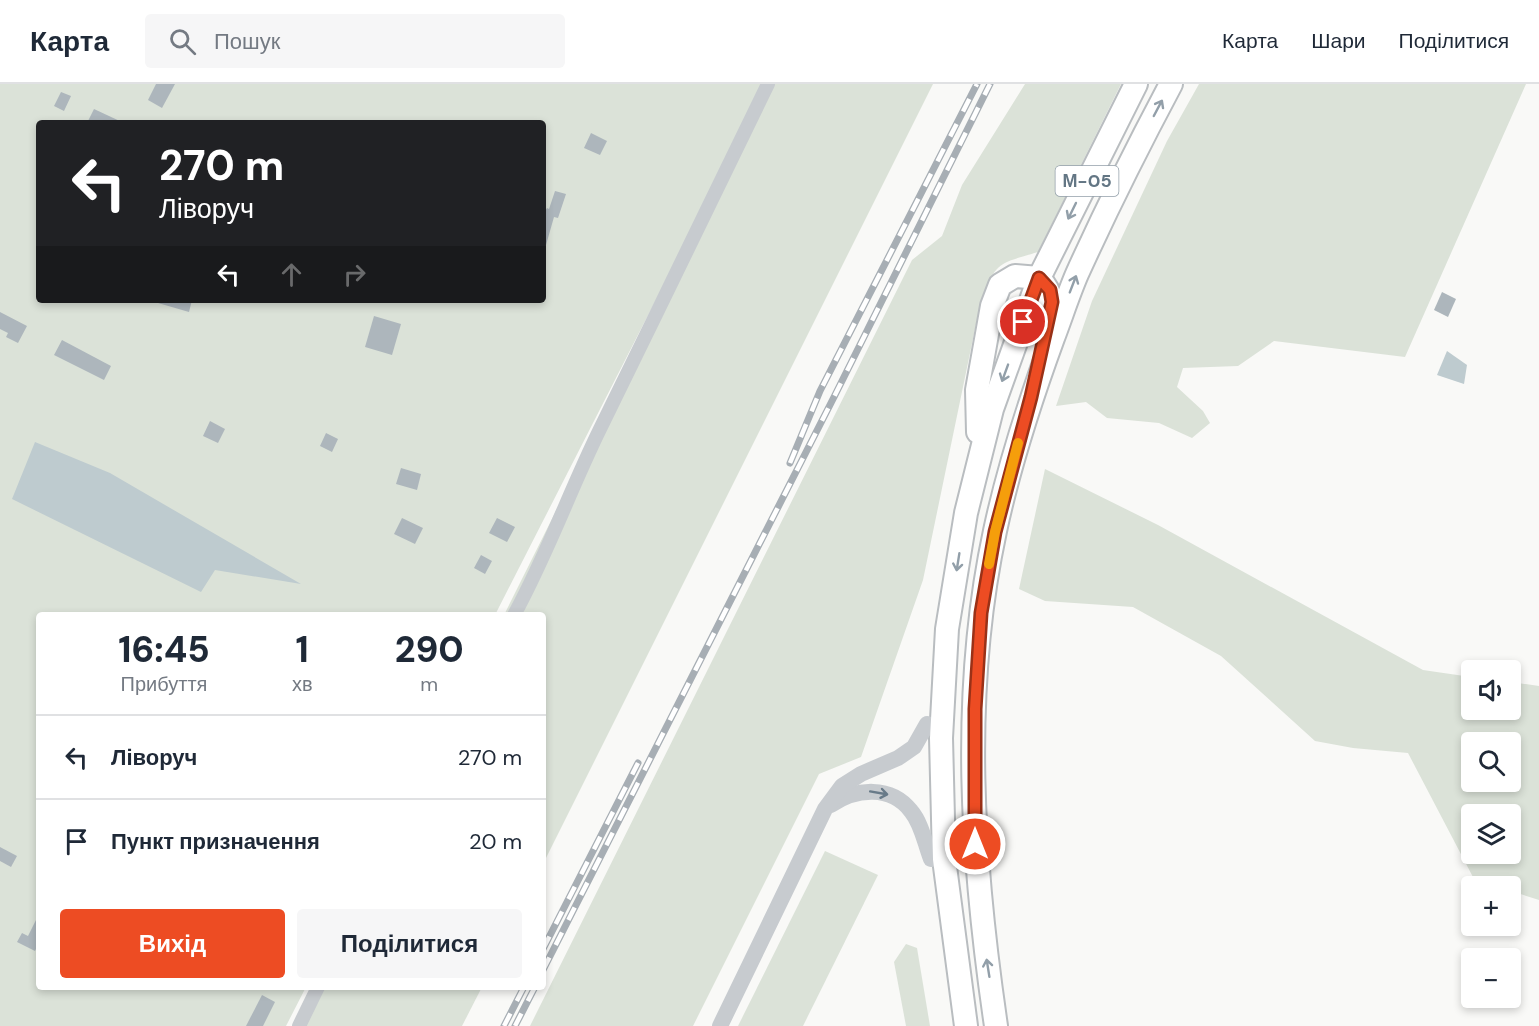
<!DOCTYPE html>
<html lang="uk">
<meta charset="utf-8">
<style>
body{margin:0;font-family:"DM Sans",sans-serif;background:#f6f6f7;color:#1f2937;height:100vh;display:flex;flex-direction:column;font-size:22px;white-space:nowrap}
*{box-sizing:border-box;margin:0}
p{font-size:20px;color:#747a83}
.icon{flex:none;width:33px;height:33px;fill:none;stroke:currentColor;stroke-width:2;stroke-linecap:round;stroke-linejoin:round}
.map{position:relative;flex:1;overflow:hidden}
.panel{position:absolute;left:36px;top:528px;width:510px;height:378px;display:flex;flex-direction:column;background:#fff;border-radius:6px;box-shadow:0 3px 9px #0003}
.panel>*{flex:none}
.guide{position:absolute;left:36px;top:36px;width:510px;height:183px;border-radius:6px;box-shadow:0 3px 9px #0003;background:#202124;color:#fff;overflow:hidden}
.fabs{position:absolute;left:1461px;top:576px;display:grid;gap:12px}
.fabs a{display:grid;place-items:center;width:60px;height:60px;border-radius:6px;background:#fff;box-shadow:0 3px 9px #0003;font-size:30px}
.pin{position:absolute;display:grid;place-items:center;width:51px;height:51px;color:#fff;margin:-26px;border:3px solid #fff;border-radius:50%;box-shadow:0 2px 6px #0007}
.me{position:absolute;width:66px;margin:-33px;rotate:0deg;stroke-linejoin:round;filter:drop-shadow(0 0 4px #0008)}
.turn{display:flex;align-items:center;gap:21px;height:126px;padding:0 24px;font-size:27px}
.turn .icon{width:78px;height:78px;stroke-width:2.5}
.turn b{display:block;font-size:42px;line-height:51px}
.lanes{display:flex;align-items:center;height:57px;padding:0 24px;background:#0003;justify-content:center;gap:30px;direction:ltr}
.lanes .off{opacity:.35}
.eta{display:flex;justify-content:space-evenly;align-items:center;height:102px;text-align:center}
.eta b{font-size:36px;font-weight:800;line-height:42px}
.primary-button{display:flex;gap:12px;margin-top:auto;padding:12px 24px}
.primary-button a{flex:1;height:69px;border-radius:6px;background:#ed4c23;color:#fff;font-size:24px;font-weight:800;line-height:69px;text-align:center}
.primary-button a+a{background:#f6f6f7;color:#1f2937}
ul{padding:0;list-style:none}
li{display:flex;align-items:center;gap:18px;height:84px;padding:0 24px;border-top:2px solid #e0e1e3}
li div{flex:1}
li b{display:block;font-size:22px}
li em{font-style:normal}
header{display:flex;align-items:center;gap:36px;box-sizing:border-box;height:84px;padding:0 30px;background:#fff;border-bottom:2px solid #e0e1e3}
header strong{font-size:28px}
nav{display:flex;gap:33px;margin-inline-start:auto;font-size:21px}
.search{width:420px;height:54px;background:#f6f6f7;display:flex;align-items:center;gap:15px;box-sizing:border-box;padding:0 21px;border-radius:6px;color:#747a83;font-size:22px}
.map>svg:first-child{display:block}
.green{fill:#dbe2d8;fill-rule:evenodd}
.water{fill:#becbcf}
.building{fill:#adb6bc}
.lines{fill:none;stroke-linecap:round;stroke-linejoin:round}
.trunk-casing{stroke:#b9bdc0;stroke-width:26}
.minor{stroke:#c7cbcf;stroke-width:14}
.tertiary{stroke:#c7cbcf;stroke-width:16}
.trunk{stroke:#fff;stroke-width:22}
.rail-casing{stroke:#a7aeb4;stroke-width:7}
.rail{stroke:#fff;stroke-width:4.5;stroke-dasharray:14;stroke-linecap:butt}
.oneway{stroke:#929fa9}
.oneway2{stroke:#687a88}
.route-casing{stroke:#9a3117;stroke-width:15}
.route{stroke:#ed4c23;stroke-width:10}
.slow{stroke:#f59e0b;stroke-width:10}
.labels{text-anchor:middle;stroke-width:6;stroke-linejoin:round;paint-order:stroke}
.shield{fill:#fff;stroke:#929fa9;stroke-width:1.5}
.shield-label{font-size:18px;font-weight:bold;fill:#637684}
</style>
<header>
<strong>Карта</strong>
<div class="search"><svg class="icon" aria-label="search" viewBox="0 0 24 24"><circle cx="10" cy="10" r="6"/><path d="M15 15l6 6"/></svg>Пошук</div>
<nav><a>Карта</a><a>Шари</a><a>Поділитися</a></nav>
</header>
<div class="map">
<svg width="1539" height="942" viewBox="0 0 1539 942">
<rect width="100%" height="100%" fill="#f9f9f7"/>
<g class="green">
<path d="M0,0H766L495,531H39V903H306L286,942H0ZM39,39H543V216H39Z"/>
<path d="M769,0H933L543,780V531H504Z"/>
<path d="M1025,0H1121L1038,168C999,180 997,176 981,216L923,496L861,673L819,690L693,942H530L912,176L942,152L962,101Z"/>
<path d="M1199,0H1526L1405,273L1274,257L1238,282L1183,284L1177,303L1203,327L1210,339L1192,354L1159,339L1107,334L1086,318L1056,322L1092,217L1167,57Z"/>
<path d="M1045,385L1158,441L1423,586L1471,593L1472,626H1510L1511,598L1539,602V816L1511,807L1510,802H1496L1474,795L1408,669L1353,664L1315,657L1221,572L1133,523L1045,517L1019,505ZM1510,658V698H1472V658ZM1510,730V770H1472V730Z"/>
<path d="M825,767L878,791L803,942H738Z"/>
<path d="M906,860L917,864L930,942H906L894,878Z"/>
<path d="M318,903H482L462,942H298Z"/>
</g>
<g class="water">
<path d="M1447,267L1467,281L1464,300L1437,291Z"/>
<path d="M35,358L110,389L301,500L215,486L201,508L12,415Z"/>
</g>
<g class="building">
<path d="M156,0H175L162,24L148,16Z"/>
<path d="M61,8L71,12L64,27L54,22Z"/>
<path d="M94,25L124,39H87Z"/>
<path d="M591,49L607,57L600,71L584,64Z"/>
<path d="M555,107L566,110L558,134L554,133L546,161H543V131L547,124L549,125Z"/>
<path d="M1442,208L1456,215L1448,233L1434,226Z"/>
<path d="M159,216H192L189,228L158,219Z"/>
<path d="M0,228L27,242L18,259L6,253L8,249L0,245Z"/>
<path d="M374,232L401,240L392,271L365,263Z"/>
<path d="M62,256L111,282L104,296L54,271Z"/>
<path d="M210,337L225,345L218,359L203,352Z"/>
<path d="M326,349L338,355L332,368L320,362Z"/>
<path d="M401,384L421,390L417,406L396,400Z"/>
<path d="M402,434L423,444L415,460L394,450Z"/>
<path d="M497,434L515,443L507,458L489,449Z"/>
<path d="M481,471L492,477L485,490L474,484Z"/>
<path d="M0,763L17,772L11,783L0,777Z"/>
<path d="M39,830V859L35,867L17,858L22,849L28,852Z"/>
<path d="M262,911L275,918L263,942H246Z"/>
</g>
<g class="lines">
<defs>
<g id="trunk">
<path d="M978,348L977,306L992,222L1000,201L1015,192L1039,194C1056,213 1051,221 1046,244"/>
<path d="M966,942L944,775L941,654L947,545L966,429L992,325L1039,194L1136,0"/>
<path d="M996,942C972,779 960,610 995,447C1009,381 1030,317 1053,254C1061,233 1068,211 1077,190C1106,126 1138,62 1171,0"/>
</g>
</defs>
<use href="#trunk" class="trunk-casing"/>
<g class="minor">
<path d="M514,531C547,471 570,406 600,345C656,230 713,115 768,0"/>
<path d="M299,942L318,903"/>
</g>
<g class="tertiary">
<path d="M831,721C856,704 891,701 911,727C922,740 925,760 931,775"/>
<path d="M720,942L825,725L842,702L861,690L898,674L914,663L927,640"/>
</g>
<use href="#trunk" class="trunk"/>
<defs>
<g id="rail">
<path d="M790,379L820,307L977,0"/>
<path d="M543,865L638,679"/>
<path d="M543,886L834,313L990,0"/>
<path d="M504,942L524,903"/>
<path d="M515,942L535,903"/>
</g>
</defs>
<use href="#rail" class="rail-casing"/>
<use href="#rail" class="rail"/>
</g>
<defs><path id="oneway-shaft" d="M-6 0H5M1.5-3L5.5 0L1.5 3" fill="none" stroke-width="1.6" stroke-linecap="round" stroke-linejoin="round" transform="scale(1.5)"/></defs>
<g class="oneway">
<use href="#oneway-shaft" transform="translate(1158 24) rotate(-62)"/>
<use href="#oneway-shaft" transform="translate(1072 127) rotate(116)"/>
<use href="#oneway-shaft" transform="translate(1073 200) rotate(-69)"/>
<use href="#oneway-shaft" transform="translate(1005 289) rotate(110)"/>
<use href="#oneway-shaft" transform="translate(958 478) rotate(99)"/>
<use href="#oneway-shaft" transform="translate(988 884) rotate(-99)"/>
</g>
<use class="oneway2" href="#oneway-shaft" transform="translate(879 709) rotate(10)"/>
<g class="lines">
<defs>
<path id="route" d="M975,760V625L981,529L995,448L1031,313L1052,218L1050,206L1039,194L1023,238"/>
</defs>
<use href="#route" class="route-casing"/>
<use href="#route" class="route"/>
<path class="slow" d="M989,480L995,448L1018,359"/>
</g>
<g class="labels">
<rect class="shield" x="1055.5" y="82" width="63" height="30" rx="4.5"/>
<g class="shield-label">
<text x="1087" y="103">М-05</text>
</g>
</g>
</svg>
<div class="fabs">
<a><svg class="icon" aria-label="sound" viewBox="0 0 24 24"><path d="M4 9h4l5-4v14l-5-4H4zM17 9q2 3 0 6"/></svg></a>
<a><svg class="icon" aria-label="search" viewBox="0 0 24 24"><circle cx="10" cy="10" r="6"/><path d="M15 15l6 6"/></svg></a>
<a><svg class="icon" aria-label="layers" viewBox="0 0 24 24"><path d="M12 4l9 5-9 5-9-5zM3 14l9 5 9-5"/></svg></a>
<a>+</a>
<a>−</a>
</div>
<div class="pin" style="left:1023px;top:238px;background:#d93025"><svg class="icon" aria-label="arrive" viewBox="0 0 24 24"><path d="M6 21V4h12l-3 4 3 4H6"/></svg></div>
<svg class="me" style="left:975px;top:760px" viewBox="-20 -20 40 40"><circle r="17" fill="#ed4c23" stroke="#fff" stroke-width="3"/><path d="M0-11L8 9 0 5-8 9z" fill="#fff"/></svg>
<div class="guide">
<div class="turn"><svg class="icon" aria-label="left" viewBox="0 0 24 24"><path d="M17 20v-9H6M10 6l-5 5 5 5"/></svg><div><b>270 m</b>Ліворуч</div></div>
<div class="lanes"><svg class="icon" aria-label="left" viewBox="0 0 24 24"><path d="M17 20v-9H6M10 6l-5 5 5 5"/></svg><svg class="icon off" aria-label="ahead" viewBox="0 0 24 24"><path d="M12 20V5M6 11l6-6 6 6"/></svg><svg class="icon off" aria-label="right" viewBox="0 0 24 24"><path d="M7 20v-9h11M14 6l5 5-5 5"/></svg></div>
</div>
<section class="panel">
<div class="eta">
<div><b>16:45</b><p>Прибуття</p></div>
<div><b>1</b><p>хв</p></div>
<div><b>290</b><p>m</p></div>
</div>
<ul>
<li><svg class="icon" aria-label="left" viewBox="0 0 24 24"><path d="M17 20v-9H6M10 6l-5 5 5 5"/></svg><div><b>Ліворуч</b></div><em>270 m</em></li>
<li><svg class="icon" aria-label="arrive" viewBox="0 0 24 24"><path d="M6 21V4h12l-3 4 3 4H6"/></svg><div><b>Пункт призначення</b></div><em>20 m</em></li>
</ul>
<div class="primary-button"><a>Вихід</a><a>Поділитися</a></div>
</section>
</div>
